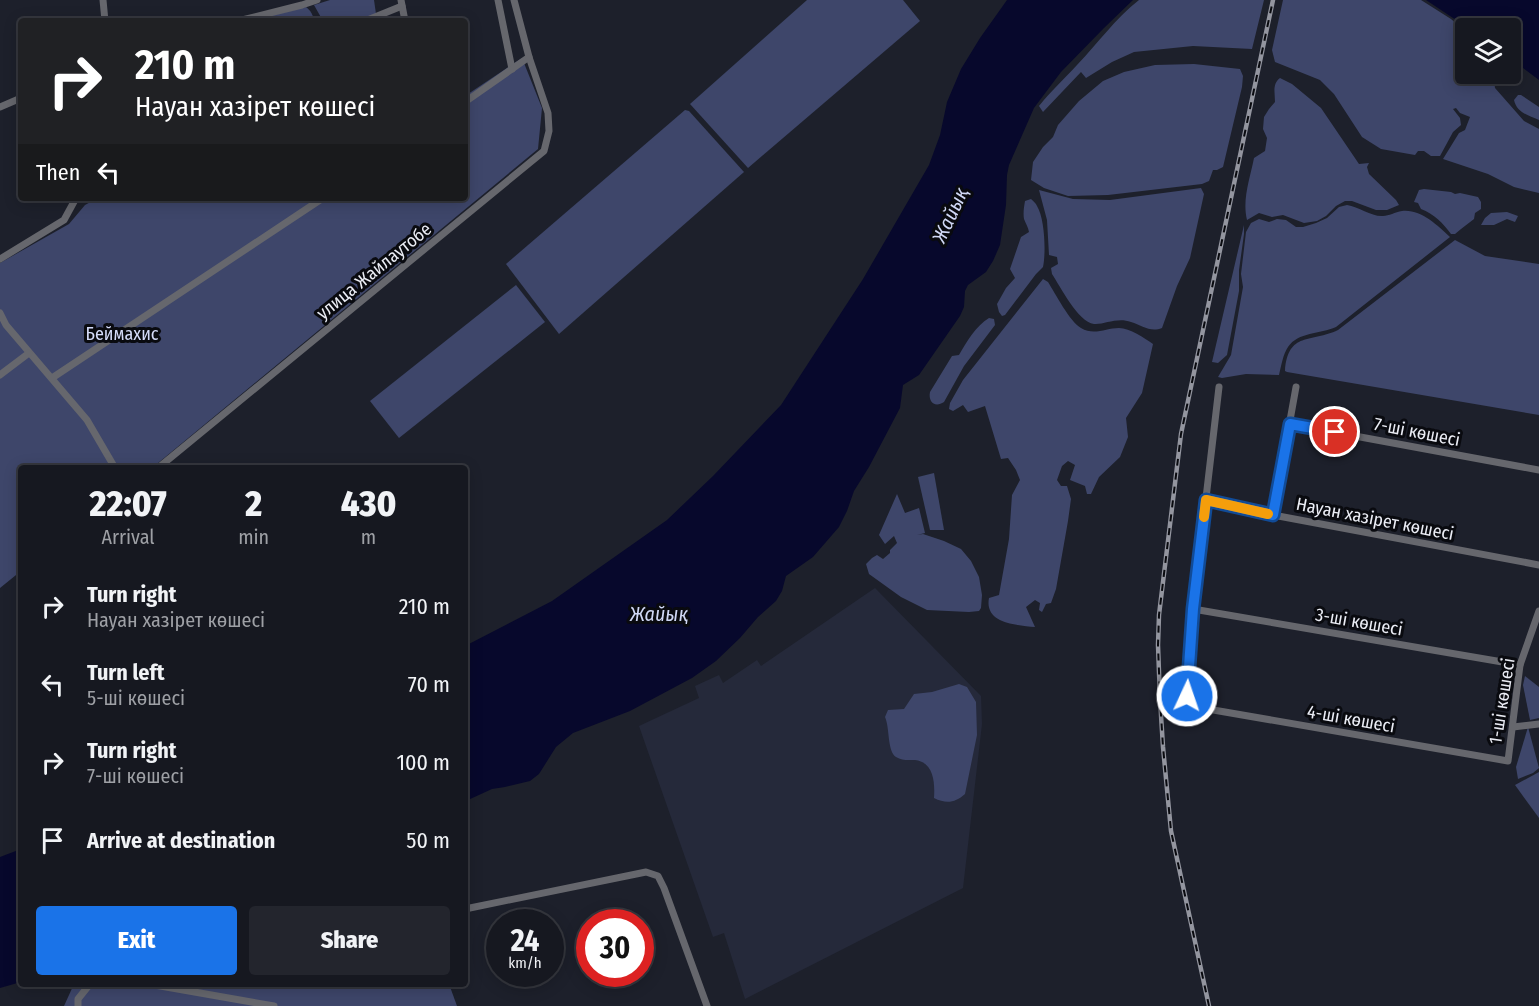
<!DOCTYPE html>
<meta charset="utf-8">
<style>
body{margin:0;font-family:"Fira Sans Condensed",sans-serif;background:#23252d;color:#f1f3f6;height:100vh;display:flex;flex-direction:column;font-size:22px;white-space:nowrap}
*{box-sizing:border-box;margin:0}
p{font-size:20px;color:#9ea0a5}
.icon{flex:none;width:33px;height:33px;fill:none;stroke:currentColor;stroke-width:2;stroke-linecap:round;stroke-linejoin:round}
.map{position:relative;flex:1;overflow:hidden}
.details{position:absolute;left:18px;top:465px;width:450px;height:522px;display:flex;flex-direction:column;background:#161820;border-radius:6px;box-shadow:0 3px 15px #0003,0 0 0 2px #35373e}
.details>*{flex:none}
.top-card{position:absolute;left:18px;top:18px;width:450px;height:183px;border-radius:6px;box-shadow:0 3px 15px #0003,0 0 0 2px #35373e;background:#202124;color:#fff;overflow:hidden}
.tools{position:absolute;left:1455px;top:18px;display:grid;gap:12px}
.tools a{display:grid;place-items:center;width:66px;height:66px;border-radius:6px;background:#161820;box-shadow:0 3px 15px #0003,0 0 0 2px #35373e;font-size:30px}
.speed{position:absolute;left:486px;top:909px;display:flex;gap:12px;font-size:30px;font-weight:700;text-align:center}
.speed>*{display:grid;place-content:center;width:78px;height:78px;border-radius:50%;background:#161820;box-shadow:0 3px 15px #0003,0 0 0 2px #35373e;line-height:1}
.speed small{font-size:15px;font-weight:400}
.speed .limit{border:9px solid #d22;background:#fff;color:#111}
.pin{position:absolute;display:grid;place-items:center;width:51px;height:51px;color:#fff;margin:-26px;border:3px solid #fff;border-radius:50%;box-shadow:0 2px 6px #0007}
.me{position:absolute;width:66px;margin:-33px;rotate:3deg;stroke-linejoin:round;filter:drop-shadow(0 0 4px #0008)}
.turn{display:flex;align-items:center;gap:21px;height:126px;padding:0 18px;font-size:27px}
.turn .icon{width:78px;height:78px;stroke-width:2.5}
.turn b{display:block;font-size:42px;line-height:51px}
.then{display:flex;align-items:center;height:57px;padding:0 18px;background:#0003;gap:12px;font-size:22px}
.eta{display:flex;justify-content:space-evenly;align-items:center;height:102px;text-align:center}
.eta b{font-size:36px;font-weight:800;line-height:42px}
.cta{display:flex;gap:12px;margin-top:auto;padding:12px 18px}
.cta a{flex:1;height:69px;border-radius:6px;background:#1a73e8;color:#fff;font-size:24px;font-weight:800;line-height:69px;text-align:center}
.cta a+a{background:#23252d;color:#f1f3f6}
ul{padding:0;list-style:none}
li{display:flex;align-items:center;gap:18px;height:78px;padding:0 18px}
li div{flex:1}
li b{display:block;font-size:22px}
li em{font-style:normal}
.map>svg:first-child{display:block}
.built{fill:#25293a}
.green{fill:#3e466a}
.water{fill:#07082c}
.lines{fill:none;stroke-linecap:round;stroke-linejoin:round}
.minor{stroke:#66676d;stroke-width:7}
.rail-casing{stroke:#93959f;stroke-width:4.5}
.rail{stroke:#090a0f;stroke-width:2;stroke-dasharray:7;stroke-linecap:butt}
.route-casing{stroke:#114b97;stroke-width:15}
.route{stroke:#1a73e8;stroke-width:10}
.slow{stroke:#f59e0b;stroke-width:10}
.labels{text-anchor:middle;stroke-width:6;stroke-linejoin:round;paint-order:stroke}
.street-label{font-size:18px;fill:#ebedf5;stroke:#090a0f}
.park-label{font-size:18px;fill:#d5dcfa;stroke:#090a0f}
.water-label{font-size:20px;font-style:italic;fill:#d0d8f5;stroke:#090a0f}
</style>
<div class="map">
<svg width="1539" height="1006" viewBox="0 0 1539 1006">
<rect width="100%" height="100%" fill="#1d202b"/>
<path class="built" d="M875,588L981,696L982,724L963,888L745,999L724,933L713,937L639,726L699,698L695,686L719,675L723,683L757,660L761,666Z"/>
<g class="green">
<path d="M330,0H374L376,14L358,21H323L314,5Z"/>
<path d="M807,0H903L920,21L748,168L690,104Z"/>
<path d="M1139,0H1264L1252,49L1193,46L1134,52L1112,62L1086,78L1081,72L1043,112L1039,106C1051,91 1064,79 1077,65C1098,43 1115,19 1139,0Z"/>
<path d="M1283,0H1421L1451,19L1465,31L1466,74H1481V76C1488,78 1495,79 1495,88L1524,121L1539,129V193L1514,187L1488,174L1443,159L1459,133L1465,130L1470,117L1460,113L1456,108L1453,109L1460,118L1461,125L1453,132L1440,156H1431L1424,151H1418L1415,155L1381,149L1362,137L1334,94L1320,80L1275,62L1272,50Z"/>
<path d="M306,7C311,11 313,15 314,21H249Z"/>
<path d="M522,58L542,108L538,149L152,468H21V571L0,588V263L69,224L85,205L98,198H465V96Z"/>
<path d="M1194,64L1240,69L1243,76L1242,87L1223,167L1217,170H1213L1209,181L1202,184L1108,195L1068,196L1044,188L1031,180L1033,162L1043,147L1053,137L1058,125L1079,101L1103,81L1124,72L1155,65Z"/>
<path d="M1280,78L1292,84L1321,108L1359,164L1369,163L1367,167L1369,174L1396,200L1399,205L1387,210H1376L1352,201H1345L1336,206L1326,216L1317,221L1304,223L1283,215L1272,217L1259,213L1247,220C1242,199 1250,179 1254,158L1265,151L1267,138L1263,129L1264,117L1269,109L1275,102C1275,93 1272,84 1280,78Z"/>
<path d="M1518,95H1521L1539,107V120C1528,115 1517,113 1514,100Z"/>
<path d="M685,110L689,111L744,172L559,334L506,264Z"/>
<path d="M1201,188L1204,194L1190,258L1177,286L1162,328C1150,333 1142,325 1131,322C1117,317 1104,325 1094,324C1078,322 1060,286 1052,274L1051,268L1058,264L1057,257L1049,255L1047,220L1039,190L1073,199L1110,200Z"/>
<path d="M1424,189L1451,192L1455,194L1460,193L1478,197L1481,202V209L1475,213L1474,219L1461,229L1455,234H1451C1443,223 1434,214 1421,209L1418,203L1414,202L1419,190Z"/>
<path d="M1031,199C1033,201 1036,203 1037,206C1045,219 1046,253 1043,267L1036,274L1005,315L1002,316L999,312L997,304L1006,288L1015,278L1010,269L1021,237L1029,232C1028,227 1026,224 1024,219C1023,213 1024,207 1025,201Z"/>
<path d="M1347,205C1359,207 1372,217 1383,216C1389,216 1395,212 1402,211C1421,209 1437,225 1450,237L1336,327C1320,334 1298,332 1288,347C1283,354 1281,367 1279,375L1246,374L1222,378L1218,377L1231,355L1243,287L1241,274L1246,232L1251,223L1259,219L1269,222L1277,219L1286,220L1296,227H1303L1316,223L1327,218L1339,207Z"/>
<path d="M1507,212L1518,216L1515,222L1507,219L1494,225H1481L1485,218L1491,213Z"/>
<path d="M1244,225V234L1239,270V291L1227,355L1218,363L1212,362Z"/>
<path d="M1455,240L1485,256L1539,264V415L1287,372L1285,371C1288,331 1311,343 1338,330Z"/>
<path d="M1043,279L1048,282C1055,293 1070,322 1081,328C1094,336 1106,328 1119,328C1130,328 1144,338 1153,344L1142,393L1126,418L1128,437L1120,457L1099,477L1091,494H1087L1085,486L1070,480L1075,465L1068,461L1062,466L1057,480L1061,486H1067L1071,499L1068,521L1056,589L1051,603L1046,604L1042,612L1039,610L1040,603L1035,600L1026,607L1035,627C1018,625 984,624 989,598L999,595L1009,539L1012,495L1020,480L1016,470L1008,458L1001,459L985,406L968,412L963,405L953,411L949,409L950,403L963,380Z"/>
<path d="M516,285L545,322L399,438L370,401Z"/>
<path d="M989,318L994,319L995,325L964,366L944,402C935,408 928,402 930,392L952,356L959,355C967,341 976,326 989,318Z"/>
<path d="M934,473L944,530H930L918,477Z"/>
<path d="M897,494L905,513L919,508L925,533L917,535L923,534L944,541L961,549L971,561L979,577L982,595L981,608L979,611L969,612L927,610L901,597L869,574L866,564L872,558L877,555L883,559L890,553V550L897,543L894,536L885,544L879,535Z"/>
<path d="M1525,676L1539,687V718L1530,720L1523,685Z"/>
<path d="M959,684L967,687L976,702L977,735L965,794C955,803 946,804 934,798C935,783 934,762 915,760C909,760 902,761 896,757C887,751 890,728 885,717L888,710L904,709L914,694L932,692Z"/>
<path d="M1528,727L1539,768L1533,773L1518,779L1516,767Z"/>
<path d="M1539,772V818L1515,785Z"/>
<path d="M74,984H449L457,1006H64Z"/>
</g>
<g class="water">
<path d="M1007,0H1133L1104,28L1061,72L1034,108L1009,165L1007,175L1006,205L1000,245L993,261L986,272L968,285L965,291L964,307L960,316L919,375L903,385L900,408L869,467L854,491L847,511L839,527L813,557L786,576L782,591L776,601L758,617L740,638L716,661L692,678L630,711L573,733L556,747L539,774L530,781L505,787L492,789L468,800L465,803V646L552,601L667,520L713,476L781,405L863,279L929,165L940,135L947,102L961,69L980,38Z"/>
<path d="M1426,0H1539V80L1511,59L1510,28H1468Z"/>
<path d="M21,849V982L0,988V857Z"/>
</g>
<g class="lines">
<g class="minor">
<path d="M103,0L105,21"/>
<path d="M401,0L405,21"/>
<path d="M498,0L512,69"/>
<path d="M238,21L302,5L317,0"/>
<path d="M365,21L402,6"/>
<path d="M465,102L529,57"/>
<path d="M0,107L21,98"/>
<path d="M0,259L64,220L76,198"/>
<path d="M0,313L6,325L87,420L115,468"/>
<path d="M0,375L29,353"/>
<path d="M52,378L323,198"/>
<path d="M1219,387L1193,609L1189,652L1187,696L1196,707L1508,761L1520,665L1539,611"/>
<path d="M1290,424L1539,470"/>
<path d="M158,468L544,151L549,131L548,113L529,57L514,0"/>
<path d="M1206,500L1273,515L1539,565"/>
<path d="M1273,515L1296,387"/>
<path d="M1193,609L1520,665"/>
<path d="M1513,727L1539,724"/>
<path d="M465,909L646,872L658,876L664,888L707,1006"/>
<path d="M149,984L274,1006"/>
<path d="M78,1006V999L90,984"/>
</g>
<defs>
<path id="rail" d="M1209,1006L1171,831L1163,747L1160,699L1158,645L1159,615L1181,434L1273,0"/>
</defs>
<use href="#rail" class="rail-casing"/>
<use href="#rail" class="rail"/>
</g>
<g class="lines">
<defs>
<path id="route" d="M1187,696L1193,609L1206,500L1273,515L1290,424L1335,432"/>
</defs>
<use href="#route" class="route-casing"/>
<use href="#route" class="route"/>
<path class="slow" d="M1204,517L1206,500L1268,514"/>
</g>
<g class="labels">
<g class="street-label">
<text transform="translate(374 271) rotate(-39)" y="6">улица Жайлаутобе</text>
<text transform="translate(1417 432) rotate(11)" y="6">7-шi көшесі</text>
<text transform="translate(1375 519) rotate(11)" y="6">Науан хазірет көшесі</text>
<text transform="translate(1359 622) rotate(10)" y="6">3-шi көшесі</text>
<text transform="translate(1502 701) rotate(-81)" y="6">1-шi көшесі</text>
<text transform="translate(1351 719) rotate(10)" y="6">4-шi көшесі</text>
</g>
<g class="park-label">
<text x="122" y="340">Беймахис</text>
</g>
<g class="water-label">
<text transform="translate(950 215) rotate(-65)" y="7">Жайық</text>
<text x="659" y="621">Жайық</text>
</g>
</g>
</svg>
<div class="tools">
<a><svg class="icon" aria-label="layers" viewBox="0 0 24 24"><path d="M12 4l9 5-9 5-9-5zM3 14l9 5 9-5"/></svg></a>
</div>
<div class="speed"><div>24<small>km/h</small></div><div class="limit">30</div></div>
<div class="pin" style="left:1335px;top:432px;background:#d93025"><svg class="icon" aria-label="arrive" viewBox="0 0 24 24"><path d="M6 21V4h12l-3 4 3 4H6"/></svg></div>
<svg class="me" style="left:1187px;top:696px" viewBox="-20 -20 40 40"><circle r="17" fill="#1a73e8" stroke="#fff" stroke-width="3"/><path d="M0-11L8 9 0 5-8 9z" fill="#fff"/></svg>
<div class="top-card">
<div class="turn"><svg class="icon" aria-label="right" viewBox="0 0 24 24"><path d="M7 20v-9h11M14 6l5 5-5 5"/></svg><div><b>210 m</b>Науан хазірет көшесі</div></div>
<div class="then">Then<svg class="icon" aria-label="left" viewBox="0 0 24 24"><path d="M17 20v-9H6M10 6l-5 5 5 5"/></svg></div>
</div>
<section class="details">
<div class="eta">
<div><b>22:07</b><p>Arrival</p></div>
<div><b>2</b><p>min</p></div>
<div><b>430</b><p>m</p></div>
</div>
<ul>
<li><svg class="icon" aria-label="right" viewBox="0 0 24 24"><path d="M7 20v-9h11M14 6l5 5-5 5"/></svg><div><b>Turn right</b><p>Науан хазірет көшесі</p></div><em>210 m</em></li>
<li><svg class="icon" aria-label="left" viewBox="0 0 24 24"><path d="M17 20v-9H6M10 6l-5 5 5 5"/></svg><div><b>Turn left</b><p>5-шi көшесі</p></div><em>70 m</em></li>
<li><svg class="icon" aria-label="right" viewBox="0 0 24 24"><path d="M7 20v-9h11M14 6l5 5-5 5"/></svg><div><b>Turn right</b><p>7-шi көшесі</p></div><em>100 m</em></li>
<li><svg class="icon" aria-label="arrive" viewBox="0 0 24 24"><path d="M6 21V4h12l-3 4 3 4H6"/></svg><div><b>Arrive at destination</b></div><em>50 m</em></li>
</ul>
<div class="cta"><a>Exit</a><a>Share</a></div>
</section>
</div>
